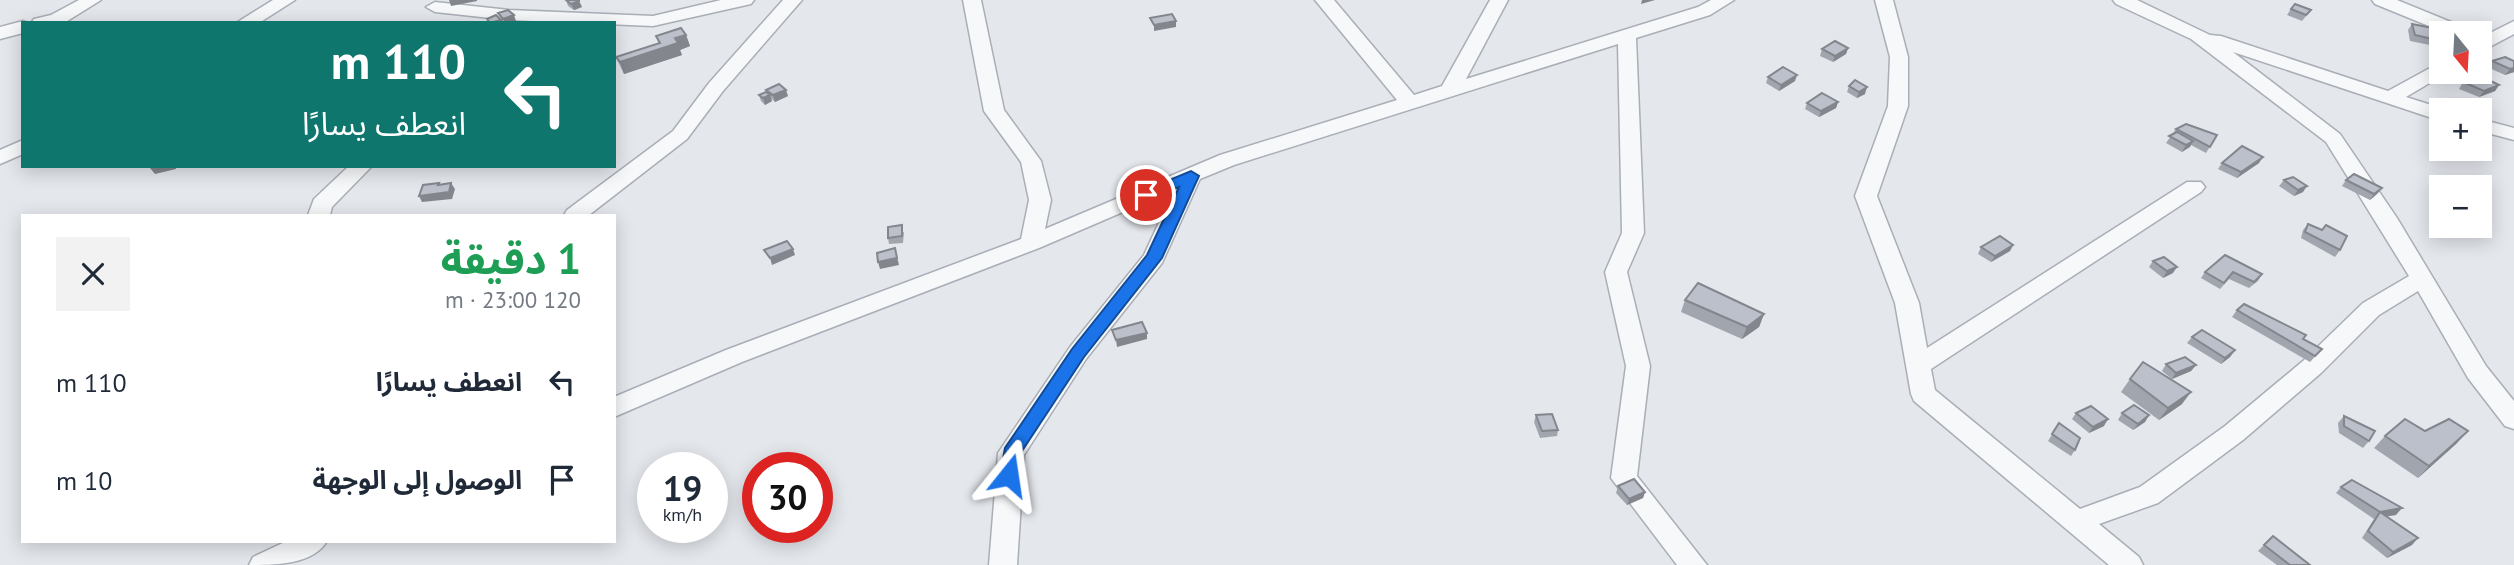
<!DOCTYPE html>
<html lang="ar">
<meta charset="utf-8">
<style>
body{margin:0;font-family:"PT Sans","Noto Sans Arabic",sans-serif;background:#f2f2f3;color:#1f2937;direction:rtl;height:100vh;display:flex;flex-direction:column;font-size:26px;white-space:nowrap}
*{box-sizing:border-box;margin:0}
p{font-size:23px;color:#747a83}
.icon{flex:none;width:38px;height:38px;fill:none;stroke:currentColor;stroke-width:2;stroke-linecap:round;stroke-linejoin:round}
.map{position:relative;flex:1;overflow:hidden;direction:ltr}
.panel{position:absolute;left:21px;top:214px;width:595px;height:329px;display:flex;flex-direction:column;background:#fff;border-radius:0px;box-shadow:0 4px 18px #0003;direction:rtl}
.panel>*{flex:none}
.banner{position:absolute;left:21px;top:21px;width:595px;height:147px;border-radius:0px;box-shadow:0 4px 18px #0003;direction:rtl;background:#0f766e;color:#fff;overflow:hidden}
.needle{width:46px;rotate:162deg}
.tools{position:absolute;left:2429px;top:21px;display:grid;gap:14px}
.tools a{display:grid;place-items:center;width:63px;height:63px;border-radius:0px;background:#fff;box-shadow:0 4px 18px #0003;font-size:35px}
.speed{position:absolute;left:637px;top:452px;display:flex;gap:14px;font-size:35px;font-weight:700;text-align:center}
.speed>*{display:grid;place-content:center;width:91px;height:91px;border-radius:50%;background:#fff;box-shadow:0 4px 18px #0003;line-height:1}
.speed small{font-size:18px;font-weight:400}
.speed .limit{border:10px solid #d22;background:#fff;color:#111}
.pin{position:absolute;display:grid;place-items:center;width:60px;height:60px;color:#fff;margin:-30px;border:4px solid #fff;border-radius:50%;box-shadow:0 2px 7px #0007}
.me{position:absolute;width:77px;margin:-38px;rotate:15deg;stroke-linejoin:round;filter:drop-shadow(0 0 5px #0008)}
.turn{display:flex;align-items:center;gap:24px;height:147px;padding:0 35px;font-size:32px}
.turn .icon{width:91px;height:91px;stroke-width:2.5}
.turn b{display:block;font-size:49px;line-height:60px}
.round{display:grid;place-items:center;flex:none;width:74px;height:74px;border-radius:0px;background:#f2f2f3}
.summary{display:flex;align-items:center;justify-content:space-between;height:119px;padding:0 35px}
h1{font-size:42px;font-weight:700;line-height:52px;color:#1e9e55}
ul{padding:0;list-style:none}
li{display:flex;align-items:center;gap:21px;height:98px;padding:0 35px}
li div{flex:1}
li b{display:block;font-size:26px}
li em{font-style:normal}
.map>svg:first-child{display:block}
.lines{fill:none;stroke-linecap:round;stroke-linejoin:round}
.minor-casing{stroke:#a9aeb7;stroke-width:3}
.minor{fill:#f7f8fa;fill-rule:evenodd}
.wall{fill:#a1a5ae}
.shaded-wall{fill:#83868d}
.building{fill:#bbc0ca;stroke:#83868d;stroke-width:2}
.route{fill:#1a73e8;stroke:#114b97;stroke-width:2}
</style>
<div class="map">
<svg width="2514" height="565" viewBox="0 0 2514 565">
<rect width="100%" height="100%" fill="#e4e7ec"/>
<g class="lines">
<defs>
<g id="minor">
<path d="M79,0H101L64,23H31L34,19L51,15Z"/>
<path d="M273,0H295L259,23H236Z"/>
<path d="M721,0H754L751,4L653,26L509,20L435,12L426,7L435,2L509,10L653,16Z"/>
<path d="M783,0H802L723,91L687,139L589,215H564L567,210L673,131L709,83Z"/>
<path d="M963,0H981L1004,110L1041,161L1051,200L1045,229L1220,155L1397,100L1315,0H1334L1414,95L1442,86L1490,0H1508L1466,79L1698,7L1711,0H1734L1710,15L1636,38L1644,233L1627,272L1650,366L1637,476L1707,565H1677L1611,478L1626,366L1605,272L1622,233L1618,44L1234,165L1200,179L1162,263L1086,359L1024,455L1017,565H989L998,453L1070,347L1144,255L1174,190L1039,248L742,362L614,417V397L726,350L1021,239L1029,200L1021,162L984,111Z"/>
<path d="M1875,0H1893L1908,57V106L1877,196L1919,303L1927,348L2187,182H2201L2205,187L2201,192L1931,369L1935,390L2080,509L2140,487L2225,426L2303,361L2363,303L2409,276L2326,142L2191,39L2116,4L2113,0H2137L2210,35L2221,36L2388,91L2441,62V72H2448L2406,97L2447,110H2441V121L2233,52L2340,134L2397,218L2486,366L2514,401V429L2505,426L2468,378L2418,291L2379,315L2321,373L2243,440L2158,503L2099,524L2139,557L2143,565H2109L1914,401L1911,394L1895,303L1855,196L1888,106L1890,57Z"/>
<path d="M2372,0H2397L2468,29L2470,33H2446L2375,4Z"/>
<path d="M23,21L28,23H23V33L0,39V27Z"/>
<path d="M2514,21V34L2480,52V38Z"/>
<path d="M2480,119L2514,128V140L2480,131Z"/>
<path d="M23,140V154L0,164V150Z"/>
<path d="M349,166H372L332,207L330,215H308L314,199Z"/>
<path d="M287,541H327C313,565 274,565 249,565L253,557Z"/>
</g>
</defs>
<use href="#minor" class="minor-casing"/>
<use href="#minor" class="minor"/>
</g>
<g class="wall">
<path d="M566,0L579,1L582,7L574,10L568,6Z"/>
<path d="M2291,9L2311,10L2302,21L2287,15Z"/>
<path d="M2412,24L2441,33V45L2440,47L2410,41L2408,30Z"/>
<path d="M686,35L690,46L680,50L682,55L624,74L621,68L616,57L659,43L656,36Z"/>
<path d="M1848,48L1846,54L1833,62L1820,56L1822,49Z"/>
<path d="M2492,61H2514V72L2505,75L2487,67Z"/>
<path d="M1768,77L1795,81L1779,91L1766,83Z"/>
<path d="M2463,82L2499,85L2495,91L2479,97L2459,89Z"/>
<path d="M1849,86L1865,94L1857,98L1847,92Z"/>
<path d="M766,90L788,96L775,102L771,98L772,101L765,105L761,101L759,95L767,93Z"/>
<path d="M1838,102L1836,108L1819,117L1805,109L1807,103Z"/>
<path d="M2176,129L2217,135L2206,153L2191,145L2182,152L2166,143Z"/>
<path d="M2222,163H2259L2237,178L2218,169Z"/>
<path d="M2284,180L2303,192L2294,196L2279,186Z"/>
<path d="M2346,180L2382,188L2377,194L2370,200L2342,186Z"/>
<path d="M2308,224L2340,250L2335,257L2301,238L2303,230Z"/>
<path d="M904,232L903,243L889,244L888,238Z"/>
<path d="M2013,245L2010,251L1991,262L1978,254L1981,247Z"/>
<path d="M2225,255L2262,274L2258,281L2249,288L2229,279L2220,289L2201,278L2205,272Z"/>
<path d="M2153,261L2173,273L2163,278L2149,267Z"/>
<path d="M1685,300L1764,314L1759,327L1742,339L1681,312Z"/>
<path d="M2237,310L2304,339L2322,349L2310,362L2232,317Z"/>
<path d="M2192,337L2235,350L2230,357L2221,364L2187,343Z"/>
<path d="M2166,364L2196,365L2191,371L2172,379L2162,371Z"/>
<path d="M2130,379L2182,404L2159,420L2121,392Z"/>
<path d="M2076,413L2104,426L2089,433L2072,419Z"/>
<path d="M2122,413L2149,415L2145,422L2133,430L2118,420Z"/>
<path d="M1536,415L1558,430L1557,436L1540,438L1534,422Z"/>
<path d="M2344,416L2369,441L2363,448L2339,433L2338,423Z"/>
<path d="M2059,423L2075,450L2071,456L2048,441Z"/>
<path d="M2425,431H2468L2456,444L2418,478L2374,448L2385,436Z"/>
<path d="M1618,486L1645,492L1643,498L1627,505L1616,493Z"/>
<path d="M2341,487L2396,515L2386,516L2412,545L2387,558L2362,538L2374,519L2336,493Z"/>
<path d="M2264,545L2310,565H2277L2258,551Z"/>
</g>
<g class="shaded-wall">
<path d="M449,0H477V1L451,6Z"/>
<path d="M1642,0H1655L1641,4Z"/>
<path d="M579,1L582,7L574,10L571,4Z"/>
<path d="M514,15L516,21L512,23H505L503,19Z"/>
<path d="M1176,21V27L1154,31V25Z"/>
<path d="M686,35L690,46L680,50L682,55L624,74L620,62Z"/>
<path d="M1848,48L1846,54L1833,62L1835,56Z"/>
<path d="M2514,68V72L2505,75L2510,69Z"/>
<path d="M1797,75L1795,81L1779,91L1781,85Z"/>
<path d="M2499,85L2495,91L2479,97L2484,91Z"/>
<path d="M1867,87L1865,94L1857,98L1859,92Z"/>
<path d="M786,90L788,96L775,102L773,95Z"/>
<path d="M770,95L772,101L765,105L763,98Z"/>
<path d="M1838,102L1836,108L1819,117L1821,111Z"/>
<path d="M2193,141L2190,147L2182,152L2186,145Z"/>
<path d="M2263,157L2259,163L2237,178L2241,172Z"/>
<path d="M157,166H176V169L155,174L150,168Z"/>
<path d="M451,183L455,189L452,199L422,202L419,196Z"/>
<path d="M2307,186L2303,192L2294,196L2298,190Z"/>
<path d="M2382,188L2377,194L2370,200L2374,194Z"/>
<path d="M2013,245L2010,251L1991,262L1995,256Z"/>
<path d="M895,248L899,265L880,269L878,262Z"/>
<path d="M793,249L795,255L772,265L770,258Z"/>
<path d="M2177,267L2173,273L2163,278L2167,271Z"/>
<path d="M1764,314L1759,327L1742,339L1747,327Z"/>
<path d="M1147,333V339L1117,347L1116,340Z"/>
<path d="M2235,350L2230,357L2221,364L2225,358Z"/>
<path d="M2196,365L2191,371L2172,379L2176,373Z"/>
<path d="M2191,392L2182,404L2159,420L2168,408Z"/>
<path d="M2149,415L2145,422L2133,430L2138,424Z"/>
<path d="M2108,419L2104,426L2089,433L2093,427Z"/>
<path d="M2468,431L2456,444L2418,478L2429,466Z"/>
<path d="M1645,492L1643,498L1627,505L1629,499Z"/>
<path d="M2402,508L2396,515L2376,518L2380,512Z"/>
<path d="M2418,538L2412,545L2387,558L2393,552Z"/>
</g>
<g class="building">
<path d="M566,0H579V1L571,4Z"/>
<path d="M2295,4L2311,10L2306,15L2291,9Z"/>
<path d="M508,10L514,15L503,19L498,13Z"/>
<path d="M1172,14L1176,21L1154,25L1150,18Z"/>
<path d="M496,15L501,20L490,23L487,19Z"/>
<path d="M2412,24L2448,31L2447,33H2441V41L2415,35Z"/>
<path d="M681,28L686,35L675,38L678,43L620,62L616,57L660,43L656,36Z"/>
<path d="M1835,41L1848,48L1835,56L1822,49Z"/>
<path d="M2505,57L2514,61V68L2510,69L2492,61Z"/>
<path d="M1783,67L1797,75L1781,85L1768,77Z"/>
<path d="M2474,73L2499,85L2484,91L2463,82Z"/>
<path d="M1855,80L1867,87L1859,92L1849,86Z"/>
<path d="M779,84L786,90L773,95L766,90Z"/>
<path d="M766,92L770,95L763,98L759,95Z"/>
<path d="M1822,93L1838,102L1821,111L1807,103Z"/>
<path d="M2186,124L2217,135L2210,147L2176,129Z"/>
<path d="M2177,132L2193,141L2186,145L2169,136Z"/>
<path d="M2242,146L2263,157L2241,172L2222,163Z"/>
<path d="M2354,174L2382,188L2374,194L2346,180Z"/>
<path d="M2293,177L2307,186L2298,190L2284,180Z"/>
<path d="M439,183L438,185L451,183L449,192L419,196L423,185Z"/>
<path d="M2308,224L2322,230L2326,225L2347,236L2340,250L2305,232Z"/>
<path d="M902,225V236L888,238V227Z"/>
<path d="M2000,236L2013,245L1995,256L1981,247Z"/>
<path d="M787,241L793,249L770,258L764,250Z"/>
<path d="M895,248L897,258L878,262L877,253Z"/>
<path d="M2225,255L2262,274L2254,282L2233,272L2224,283L2205,272Z"/>
<path d="M2164,257L2177,267L2167,271L2153,261Z"/>
<path d="M1698,283L1764,314L1747,327L1685,300Z"/>
<path d="M2244,304L2306,335L2303,339L2322,349L2315,356L2237,310Z"/>
<path d="M1142,322L1147,333L1116,340L1112,330Z"/>
<path d="M2202,330L2235,350L2225,358L2192,337Z"/>
<path d="M2185,357L2196,365L2176,373L2166,364Z"/>
<path d="M2143,362L2191,392L2168,408L2130,379Z"/>
<path d="M2134,405L2149,415L2138,424L2122,413Z"/>
<path d="M2091,406L2108,419L2093,427L2076,413Z"/>
<path d="M1552,414L1558,430L1542,431L1536,415Z"/>
<path d="M2344,416L2375,431L2369,441L2344,426Z"/>
<path d="M2405,419L2425,431L2449,419L2468,431L2429,466L2385,436Z"/>
<path d="M2059,423L2080,438L2075,450L2052,434Z"/>
<path d="M1634,479L1645,492L1629,499L1618,486Z"/>
<path d="M2352,480L2402,508L2380,512L2341,487Z"/>
<path d="M2380,512L2418,538L2393,552L2368,531Z"/>
<path d="M2273,536L2310,565H2290L2264,545Z"/>
</g>
<path class="route" d="M1191,171L1199,176L1162,258L1084,357L1020,454L1016,480L1009,482L1003,480L1000,475L1005,448L1072,349L1147,255L1179,187L1146,200L1138,195L1140,192Z"/>
</svg>
<div class="tools">
<a><svg class="needle" viewBox="-14 -14 28 28"><path d="M0-13l5 13h-10z" fill="#e53935"/><path d="M0 13l5-13h-10z" fill="#747a83"/></svg></a>
<a>+</a>
<a>−</a>
</div>
<div class="speed"><div>19<small>km/h</small></div><div class="limit">30</div></div>
<div class="pin" style="left:1146px;top:195px;background:#d93025"><svg class="icon" aria-label="arrive" viewBox="0 0 24 24"><path d="M6 21V4h12l-3 4 3 4H6"/></svg></div>
<svg class="me" style="left:1009px;top:475px" viewBox="-20 -20 40 40"><path d="M0-17L14 15 0 8-14 15z" fill="#1a73e8" stroke="#fff" stroke-width="4"/></svg>
<div class="banner">
<div class="turn"><svg class="icon" aria-label="left" viewBox="0 0 24 24"><path d="M17 20v-9H6M10 6l-5 5 5 5"/></svg><div><b>110 m</b>انعطف يسارًا</div></div>
</div>
<section class="panel">
<div class="summary"><div><h1>1 دقيقة</h1><p>120 m · 23:00</p></div><a class="round"><svg class="icon" aria-label="close" viewBox="0 0 24 24"><path d="M6 6l12 12M18 6L6 18"/></svg></a></div>
<ul>
<li><svg class="icon" aria-label="left" viewBox="0 0 24 24"><path d="M17 20v-9H6M10 6l-5 5 5 5"/></svg><div><b>انعطف يسارًا</b></div><em>110 m</em></li>
<li><svg class="icon" aria-label="arrive" viewBox="0 0 24 24"><path d="M6 21V4h12l-3 4 3 4H6"/></svg><div><b>الوصول إلى الوجهة</b></div><em>10 m</em></li>
</ul>
</section>
</div>
